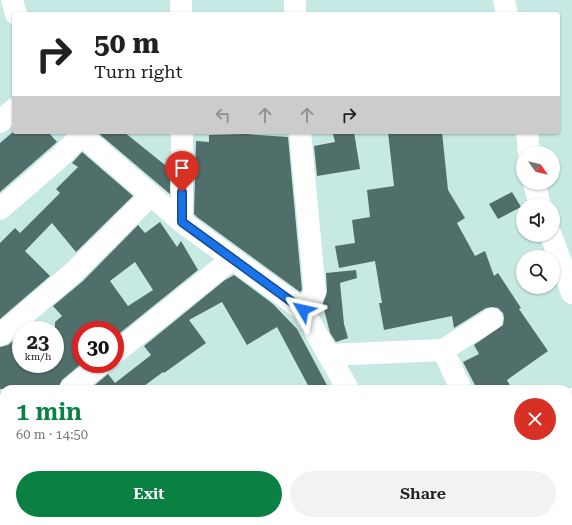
<!DOCTYPE html>
<meta charset="utf-8">
<style>
body{margin:0;font-family:"Roboto Serif",serif;background:#f2f2f2;color:#202124;height:100vh;display:flex;flex-direction:column;font-size:15px;white-space:nowrap}
*{box-sizing:border-box;margin:0}
p{font-size:13px;color:#757577}
.icon{flex:none;width:22px;height:22px;fill:none;stroke:currentColor;stroke-width:2;stroke-linecap:round;stroke-linejoin:round}
.map{position:relative;flex:1;overflow:hidden}
.side{position:absolute;left:0px;top:385px;width:572px;height:140px;display:flex;flex-direction:column;background:#fff;border-radius:12px 12px 0 0;box-shadow:0 1px 3px #0004}
.side>*{flex:none}
.guide{position:absolute;left:12px;top:12px;width:548px;height:122px;border-radius:4px;box-shadow:0 1px 3px #0004;background:#fff;color:#202124;overflow:hidden}
.needle{width:26px;rotate:124deg}
.tools{position:absolute;left:516px;top:146px;display:grid;gap:8px}
.tools a{display:grid;place-items:center;width:44px;height:44px;border-radius:50%;background:#fff;box-shadow:0 1px 3px #0004;font-size:20px}
.speed{position:absolute;left:12px;top:321px;display:flex;gap:8px;font-size:20px;font-weight:700;text-align:center}
.speed>*{display:grid;place-content:center;width:52px;height:52px;border-radius:50%;background:#fff;box-shadow:0 1px 3px #0004;line-height:1}
.speed small{font-size:10px;font-weight:400}
.speed .limit{border:6px solid #d22;background:#fff;color:#111}
.pin{position:absolute;display:grid;place-items:center;width:34px;height:34px;color:#fff;margin:-41px -17px;border-radius:50% 50% 50% 0;rotate:-45deg;box-shadow:0 0 4px #0007}
.pin .icon{rotate:45deg}
.me{position:absolute;width:44px;margin:-22px;rotate:306deg;stroke-linejoin:round;filter:drop-shadow(0 0 3px #0008)}
.turn{display:flex;align-items:center;gap:14px;height:84px;padding:0 16px;font-size:18px}
.turn .icon{width:52px;height:52px;stroke-width:2.5}
.turn b{display:block;font-size:28px;line-height:34px}
.lanes{display:flex;align-items:center;height:38px;padding:0 16px;background:#0003;justify-content:center;gap:20px;direction:ltr}
.lanes .off{opacity:.35}
.round{display:grid;place-items:center;flex:none;width:42px;height:42px;border-radius:21px;background:#f2f2f2}
.summary{display:flex;align-items:center;justify-content:space-between;height:68px;padding:0 16px}
h1{font-size:24px;font-weight:600;line-height:30px;color:#0b8043}
.primary-button{display:flex;gap:8px;margin-top:auto;padding:8px 16px}
.primary-button a{flex:1;height:46px;border-radius:24px;background:#0b8043;color:#fff;font-size:16px;font-weight:600;line-height:46px;text-align:center}
.primary-button a+a{background:#f2f2f2;color:#202124}
.map>svg:first-child{display:block}
.building{fill:#506e6a;fill-rule:evenodd}
.lines{fill:none;stroke-linecap:round;stroke-linejoin:round}
.minor{stroke:#fff;stroke-width:22}
.route-casing{stroke:#114b97;stroke-width:10}
.route{stroke:#1a73e8;stroke-width:7}
</style>
<div class="map">
<svg width="572" height="525" viewBox="0 0 572 525">
<rect width="100%" height="100%" fill="#c7e9e4"/>
<g class="building">
<path d="M13,132H48L57,142L0,192V143Z"/>
<path d="M97,132H124L170,169V194Z"/>
<path d="M354,132L360,169L317,176L314,146L335,142L333,134Z"/>
<path d="M388,132H442L448,190L465,218L457,223L475,256L485,251L494,276L498,273L521,308L519,309L548,351L507,380L512,389H477L463,362L479,354L474,345L503,325L504,318L503,313L498,308L492,307L486,308L454,328L452,316L384,330L379,303H382L375,261L339,268L335,246L355,243L352,220L370,217L367,190L394,186Z"/>
<path d="M245,134L288,137L302,290L300,292L197,217L194,214L196,141L209,142V135Z"/>
<path d="M82,152L133,196L76,252L52,223L25,251L50,276L0,319V243L15,228L20,233L60,193L56,189L78,167L72,163Z"/>
<path d="M512,192L521,207L498,219L489,204Z"/>
<path d="M160,222L177,247L181,241L198,270L115,337V330H81V364L62,380L58,389H0V347L8,345L21,334V364H55V322L62,316L53,306L83,281L138,225L145,233ZM135,262L153,290L128,306L110,281Z"/>
<path d="M356,270L357,278L340,283L344,324L348,338L336,342L330,333L324,309L323,303L327,292L326,273Z"/>
<path d="M234,275L273,304L297,329L329,389H310L277,327L247,345L222,302L189,320L206,343L164,373L163,372L140,389H90L108,374L115,383L151,355L144,346L225,280Z"/>
</g>
<g class="lines">
<g class="minor">
<path d="M12,0L16,14"/>
<path d="M181,0V14"/>
<path d="M295,0V14"/>
<path d="M504,0L507,14"/>
<path d="M0,122L14,109"/>
<path d="M78,132L182,222L303,310"/>
<path d="M182,132V222"/>
<path d="M300,132L315,293L303,310L348,389"/>
<path d="M527,132L529,153"/>
<path d="M534,183L540,205"/>
<path d="M0,209L60,157L81,136"/>
<path d="M551,235L572,293"/>
<path d="M0,335L74,272L151,195"/>
<path d="M443,350L461,389"/>
<path d="M115,353L232,259"/>
<path d="M329,355L443,350L492,319"/>
<path d="M70,389L101,364"/>
<path d="M568,401L572,399"/>
<path d="M0,445L4,442"/>
<path d="M418,521L419,525"/>
<path d="M526,521L528,525"/>
<path d="M203,525L213,521"/>
<path d="M347,525L348,521"/>
</g>
</g>
<g class="lines">
<defs>
<path id="route" d="M182,192V222L303,310"/>
</defs>
<use href="#route" class="route-casing"/>
<use href="#route" class="route"/>
</g>
</svg>
<div class="tools">
<a><svg class="needle" viewBox="-14 -14 28 28"><path d="M0-13l5 13h-10z" fill="#e53935"/><path d="M0 13l5-13h-10z" fill="#757577"/></svg></a>
<a><svg class="icon" aria-label="sound" viewBox="0 0 24 24"><path d="M4 9h4l5-4v14l-5-4H4zM17 9q2 3 0 6"/></svg></a>
<a><svg class="icon" aria-label="search" viewBox="0 0 24 24"><circle cx="10" cy="10" r="6"/><path d="M15 15l6 6"/></svg></a>
</div>
<div class="speed"><div>23<small>km/h</small></div><div class="limit">30</div></div>
<div class="pin" style="left:182px;top:192px;background:#d93025"><svg class="icon" aria-label="arrive" viewBox="0 0 24 24"><path d="M6 21V4h12l-3 4 3 4H6"/></svg></div>
<svg class="me" style="left:303px;top:310px" viewBox="-20 -20 40 40"><path d="M0-17L14 15 0 8-14 15z" fill="#1a73e8" stroke="#fff" stroke-width="4"/></svg>
<div class="guide">
<div class="turn"><svg class="icon" aria-label="right" viewBox="0 0 24 24"><path d="M7 20v-9h11M14 6l5 5-5 5"/></svg><div><b>50 m</b>Turn right</div></div>
<div class="lanes"><svg class="icon off" aria-label="left" viewBox="0 0 24 24"><path d="M17 20v-9H6M10 6l-5 5 5 5"/></svg><svg class="icon off" aria-label="ahead" viewBox="0 0 24 24"><path d="M12 20V5M6 11l6-6 6 6"/></svg><svg class="icon off" aria-label="ahead" viewBox="0 0 24 24"><path d="M12 20V5M6 11l6-6 6 6"/></svg><svg class="icon" aria-label="right" viewBox="0 0 24 24"><path d="M7 20v-9h11M14 6l5 5-5 5"/></svg></div>
</div>
<section class="side">
<div class="summary"><div><h1>1 min</h1><p>60 m · 14:50</p></div><a class="round" style="background:#d93025;color:#fff"><svg class="icon" aria-label="close" viewBox="0 0 24 24"><path d="M6 6l12 12M18 6L6 18"/></svg></a></div>
<div class="primary-button"><a>Exit</a><a>Share</a></div>
</section>
</div>
